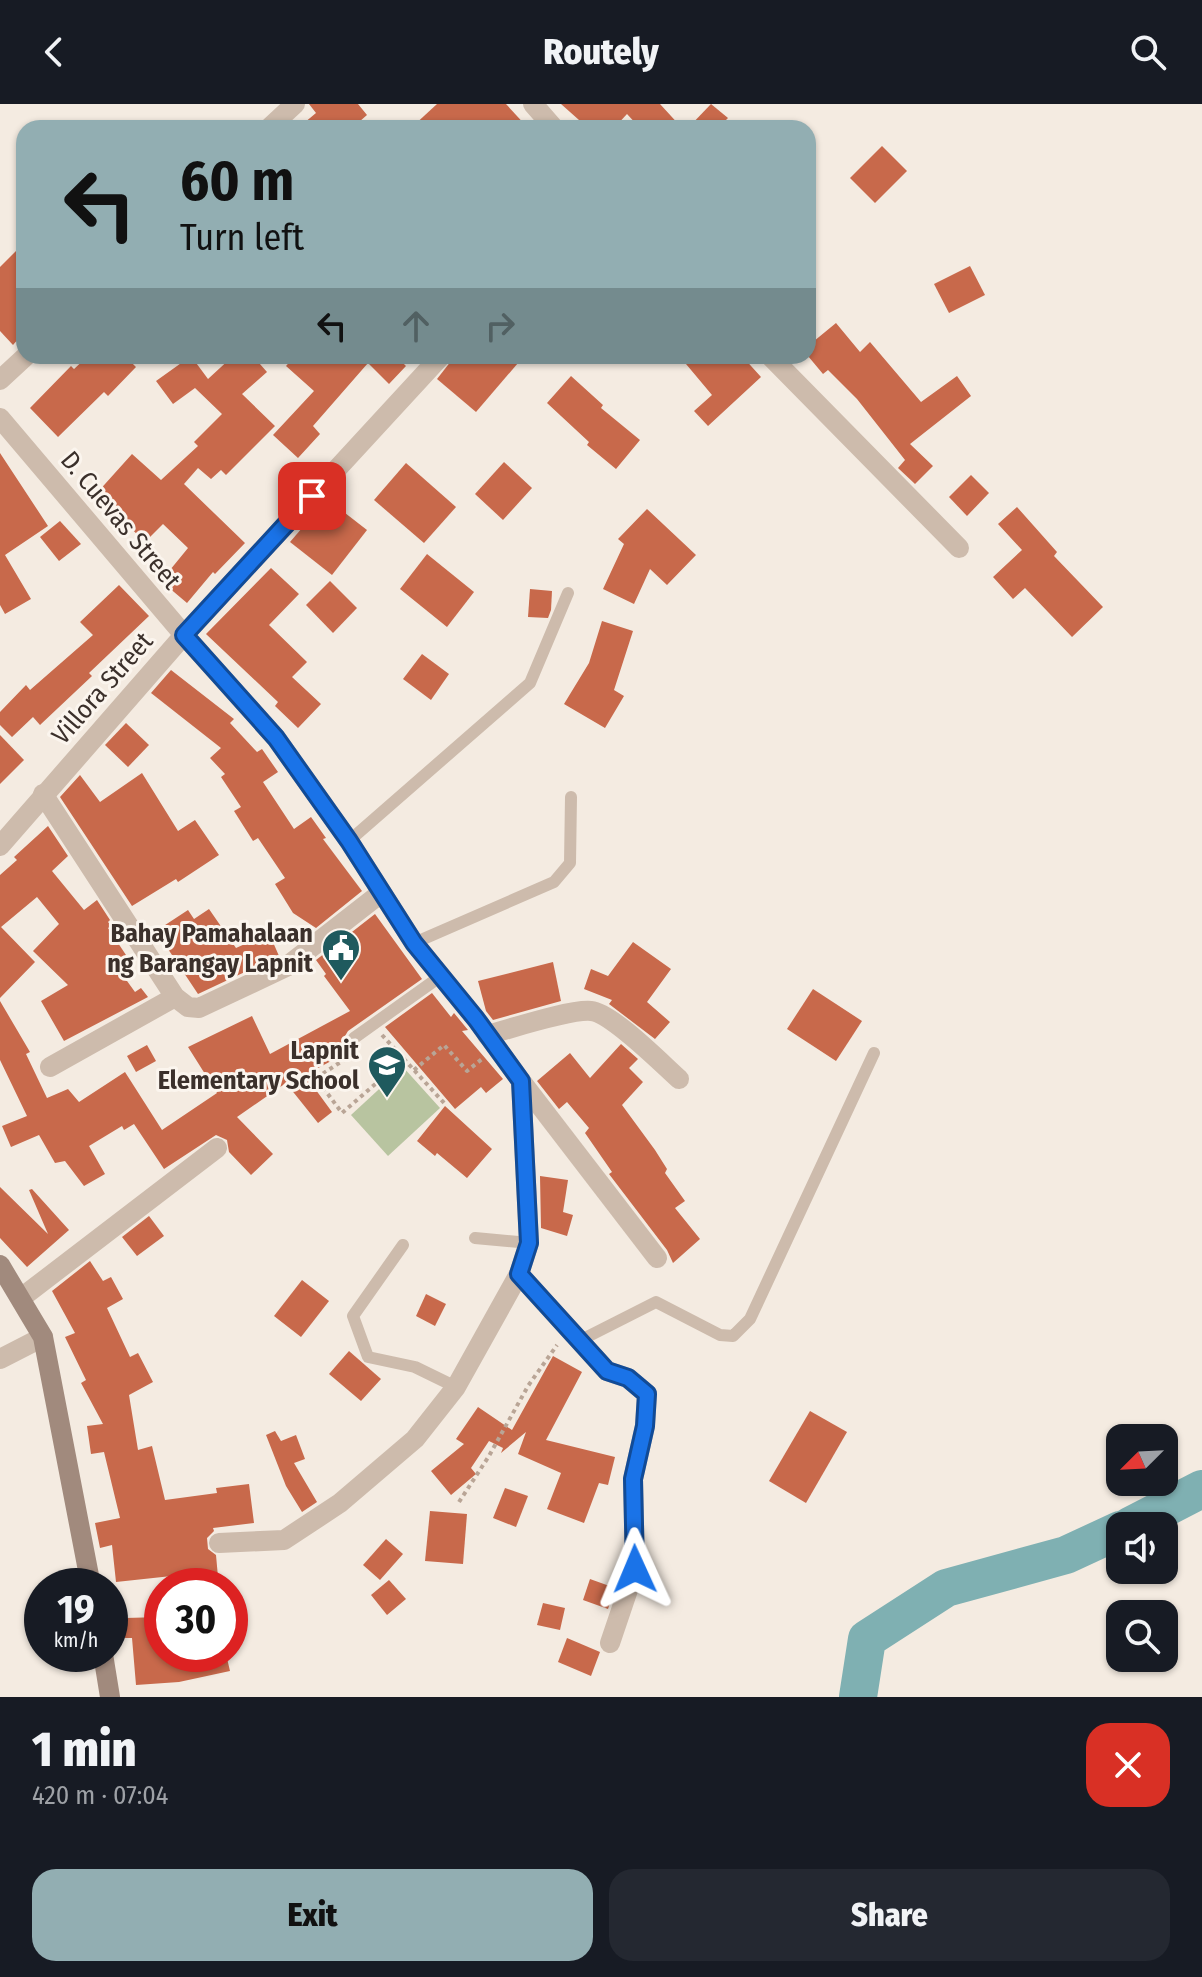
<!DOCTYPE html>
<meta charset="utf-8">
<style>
body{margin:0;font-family:"Fira Sans Condensed",sans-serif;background:#242831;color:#f1f3f6;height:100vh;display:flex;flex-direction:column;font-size:30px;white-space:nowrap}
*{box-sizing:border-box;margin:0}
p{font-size:26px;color:#9ea1a6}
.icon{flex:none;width:44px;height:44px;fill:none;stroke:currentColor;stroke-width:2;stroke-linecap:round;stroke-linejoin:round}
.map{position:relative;height:1593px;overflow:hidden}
.details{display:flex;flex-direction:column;background:#171b24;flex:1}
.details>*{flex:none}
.hud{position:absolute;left:16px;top:16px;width:800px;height:244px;border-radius:24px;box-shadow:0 2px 6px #0004;background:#92aeb2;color:#111;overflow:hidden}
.needle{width:52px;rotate:246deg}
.fabs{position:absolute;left:1106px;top:1320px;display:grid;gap:16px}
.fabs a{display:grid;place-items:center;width:72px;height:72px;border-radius:16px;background:#171b24;box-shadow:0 2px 6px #0004;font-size:40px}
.speed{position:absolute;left:24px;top:1464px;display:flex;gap:16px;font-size:40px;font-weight:700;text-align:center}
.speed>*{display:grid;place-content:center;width:104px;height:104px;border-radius:50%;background:#171b24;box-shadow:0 2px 6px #0004;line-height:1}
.speed small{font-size:20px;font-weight:400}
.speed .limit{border:12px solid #d22;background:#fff;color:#111}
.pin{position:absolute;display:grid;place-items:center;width:68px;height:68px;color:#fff;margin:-34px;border-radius:16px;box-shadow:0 4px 12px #0006}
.me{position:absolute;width:88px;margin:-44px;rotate:359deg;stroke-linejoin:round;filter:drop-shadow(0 0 6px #0008)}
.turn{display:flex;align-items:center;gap:28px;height:168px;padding:0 32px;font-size:36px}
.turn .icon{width:104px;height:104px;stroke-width:2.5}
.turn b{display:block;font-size:56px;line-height:68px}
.lanes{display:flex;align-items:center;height:76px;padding:0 32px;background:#0003;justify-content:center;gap:40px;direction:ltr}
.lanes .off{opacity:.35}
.round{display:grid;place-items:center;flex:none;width:84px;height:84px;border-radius:24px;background:#242831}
.head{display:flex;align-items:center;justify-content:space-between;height:136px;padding:0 32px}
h1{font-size:48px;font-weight:800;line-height:60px}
.cta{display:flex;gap:16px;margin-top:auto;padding:16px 32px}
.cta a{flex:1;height:92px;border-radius:24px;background:#92aeb2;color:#111;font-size:32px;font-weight:800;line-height:92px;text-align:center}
.cta a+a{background:#242831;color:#f1f3f6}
header{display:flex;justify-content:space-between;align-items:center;height:104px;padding:0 32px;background:#171b24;font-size:36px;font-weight:800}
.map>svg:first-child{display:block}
.green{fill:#b8c4a0}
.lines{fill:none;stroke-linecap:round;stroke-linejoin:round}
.river{stroke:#7fb0b2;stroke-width:38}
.building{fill:#c8694b}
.path{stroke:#b9a596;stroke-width:4;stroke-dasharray:4 4;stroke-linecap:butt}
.lane{stroke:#cdbbac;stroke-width:12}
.street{stroke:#cdbbac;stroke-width:20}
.secondary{stroke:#a18a7d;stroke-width:20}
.route-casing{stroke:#114b97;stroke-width:20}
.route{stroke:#1a73e8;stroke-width:14}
.labels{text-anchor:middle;stroke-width:6;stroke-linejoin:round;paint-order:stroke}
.street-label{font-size:26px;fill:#3b302b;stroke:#fbf5ee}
.poi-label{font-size:26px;font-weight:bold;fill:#3b302b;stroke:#fbf5ee;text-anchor:end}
</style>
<header><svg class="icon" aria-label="back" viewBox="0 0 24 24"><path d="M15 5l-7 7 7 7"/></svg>Routely<svg class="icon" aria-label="search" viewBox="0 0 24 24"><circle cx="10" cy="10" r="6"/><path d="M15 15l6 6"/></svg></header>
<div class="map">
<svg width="1202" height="1593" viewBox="0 0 1202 1593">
<rect width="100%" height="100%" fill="#f4ebe1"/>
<path class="green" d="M403,963L440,1004L388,1052L351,1011Z"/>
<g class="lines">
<g class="river">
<path d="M1130,1422L1202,1385"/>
<path d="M858,1593L867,1535L946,1484L1066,1451L1120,1426"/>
</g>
</g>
<g class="building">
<path d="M309,0H358L367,11L352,24H298L316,9Z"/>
<path d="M437,0H506L528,24H411Z"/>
<path d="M561,0H660L682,24H640L627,10L614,24H588Z"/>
<path d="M711,0L728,14L718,24H688Z"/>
<path d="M882,42L907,67L875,99L850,74Z"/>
<path d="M24,139V228L13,241L0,227V163Z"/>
<path d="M970,162L985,191L949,209L934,180Z"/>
<path d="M836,219L860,248L870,238L921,298L957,272L971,292L910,340L933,362L915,380L898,364L905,356L857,295L828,266L823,270L808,252V242Z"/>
<path d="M88,252H125L136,263L108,292L104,288L58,333L30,304L71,262L74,265Z"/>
<path d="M191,252L208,275L233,252H253L267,268L242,290L275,322L226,371L221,366L211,375L198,364L184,380L245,439L215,470L213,468L187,499L161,477L188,444L163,420L145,438L96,390L132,350L161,376L198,342L194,338L222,310L195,284L173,300L156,277Z"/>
<path d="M295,252H396L406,262L389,280L368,259L313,322L320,330L298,354L273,331L314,287L286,262Z"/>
<path d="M455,252H524L476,308L437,275Z"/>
<path d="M696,252H742L761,273L708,322L694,307L712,291L686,260Z"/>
<path d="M571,272L603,301L601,304L640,336L616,365L587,341L589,338L547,299Z"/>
<path d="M0,349L48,422L5,451L31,495L5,510L0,501Z"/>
<path d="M504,358L532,384L503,416L475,390Z"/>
<path d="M406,359L456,403L424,439L374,396Z"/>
<path d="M971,371L989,389L967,412L949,393Z"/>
<path d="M327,395L367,426L332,471L290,438Z"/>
<path d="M1017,403L1057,448L1054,452L1103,503L1072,533L1025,484L1013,495L993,473L1022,446L998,420Z"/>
<path d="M647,405L696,451L667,481L650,465L634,500L603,485L624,440L618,435Z"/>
<path d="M60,417L81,440L59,457L40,433Z"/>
<path d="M427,450L474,488L447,523L400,485Z"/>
<path d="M271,464L299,490L269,521L307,558L292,573L321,600L298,624L275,602L278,598L206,530Z"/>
<path d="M330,477L357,504L333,529L306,501Z"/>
<path d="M119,481L149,512L89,569L92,572L40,621L33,613L12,633L0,621V608L26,581L30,586L93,531L80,518Z"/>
<path d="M530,485L552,487L551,506L548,514L528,513Z"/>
<path d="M602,517L633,527L614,586L624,592L605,624L564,600L589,559Z"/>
<path d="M422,550L449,570L431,596L403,575Z"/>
<path d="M171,566L234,615L230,619L257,648L262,645L278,668L263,678L294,725L311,713L326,734L323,735L362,787L316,824L293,809L275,780L285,774L258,734L253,737L234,707L241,703L221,673L225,670L210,654L221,644L151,589Z"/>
<path d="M126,619L149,641L128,663L105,641Z"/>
<path d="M0,631L24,656L0,680Z"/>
<path d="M142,669L178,727L195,716L219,751L178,778L176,775L132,802L60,693L80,671L100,698Z"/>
<path d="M48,722L68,752L52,767L84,806L97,796L110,816L108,818L111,822L108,824L126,851L114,859L135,888L141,884L148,893L64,937L41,897L68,881L33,847L59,820L37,793L1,823L35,858L0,894V771L17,756L14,753Z"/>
<path d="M209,805L236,844L269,829L279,852L198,890L156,827L188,806L194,815Z"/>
<path d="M375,810L422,875L348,927L342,937L348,948L305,971L332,1008L318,1019L286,979L237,1013L273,1050L251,1071L229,1048L227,1036L216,1031L164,1065L134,1020L124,1026L122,1022L89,1042L105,1070L84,1082L65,1057L55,1059L39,1031L11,1043L2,1022L27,1012L0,956V897L30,948L26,950L47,994L68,985L79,998L125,968L162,1026L217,989L188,943L252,912L270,950L350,907L324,872L326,870L316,856Z"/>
<path d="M633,838L671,865L647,898L670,918L655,935L609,900L612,896L584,885L591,865L608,872Z"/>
<path d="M553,858L561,897L493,916L486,907L478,877Z"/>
<path d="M813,885L862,917L836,957L787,925Z"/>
<path d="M432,889L451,913L454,909L468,926L462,927L503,975L486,989L481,983L455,1005L385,923Z"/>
<path d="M621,940L638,955L629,964L643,978L622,1001L655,1046L667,1065L665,1069L685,1097L675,1104L700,1135L673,1159L667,1146L609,1070L612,1068L585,1029L589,1024L567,998L559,1005L537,977L570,949L590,974Z"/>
<path d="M147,941L156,957L136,968L127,952Z"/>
<path d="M445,1002L492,1045L467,1074L437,1049L435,1052L417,1037Z"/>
<path d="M540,1072L568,1076L563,1108L573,1111L567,1132L541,1124Z"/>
<path d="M0,1083L48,1130L29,1086L32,1085L69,1126L27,1163L0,1134Z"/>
<path d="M149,1112L164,1132L137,1152L122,1133Z"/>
<path d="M90,1157L103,1177L111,1173L123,1195L107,1204L130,1253L138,1249L153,1278L129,1291L138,1346L152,1342L165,1396L217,1389L216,1384L249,1380L254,1419L213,1424L214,1427L207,1434L208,1445L216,1451L218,1473H211L212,1482H182L181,1471L116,1478L112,1441L100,1444L95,1419L120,1414L104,1348L91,1350L87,1322L103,1320L81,1279L86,1276L65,1233L75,1229L52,1187Z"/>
<path d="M302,1176L329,1197L301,1233L274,1212Z"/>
<path d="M426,1190L446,1200L435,1222L416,1212Z"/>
<path d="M349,1247L381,1275L361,1297L329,1270Z"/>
<path d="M553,1252L582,1268L546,1336L615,1353L608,1381L599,1379L584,1419L547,1405L561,1369L518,1350L526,1328L501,1349L503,1344L489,1337L471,1364L476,1370L451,1391L431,1367L464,1340L456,1335L478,1303L512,1326Z"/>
<path d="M810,1307L847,1328L806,1399L769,1377Z"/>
<path d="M275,1327L281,1337L296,1331L305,1355L294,1359L317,1398L302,1408L286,1382L266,1331Z"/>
<path d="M505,1384L528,1392L516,1423L493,1414Z"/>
<path d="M430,1407L467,1410L463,1460L425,1457Z"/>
<path d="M386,1435L403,1450L380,1476L363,1461Z"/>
<path d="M590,1475L615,1484L608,1505L583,1496Z"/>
<path d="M389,1476L406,1495L387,1511L371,1491Z"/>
<path d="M543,1499L565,1504L560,1526L537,1521Z"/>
<path d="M162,1513V1550H226L230,1567L179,1578L136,1581L132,1534H125V1514Z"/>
<path d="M567,1534L600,1548L591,1572L558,1558Z"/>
</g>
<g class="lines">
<g class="path">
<path d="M382,931L445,1000"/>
<path d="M353,950L316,974L342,1009L404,955"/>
<path d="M414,966L444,941L467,967L482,955"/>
<path d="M459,1398L489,1352L528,1282L557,1241"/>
</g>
<g class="lane">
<path d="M349,737L530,579L568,489"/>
<path d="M414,839L554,778L570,759L571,693"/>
<path d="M354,934L441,872"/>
<path d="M475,1134L529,1139"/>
<path d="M403,1141L353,1212L368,1253L415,1263L456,1283"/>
<path d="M579,1237L656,1198L720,1231L733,1232L750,1215L874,949"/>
</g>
<g class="street">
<path d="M533,0L554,24"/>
<path d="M269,24L295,0"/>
<path d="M770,252L959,444"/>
<path d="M0,276L26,252"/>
<path d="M0,314L184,531L276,634L349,737L414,839L476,915L521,977L529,1139L519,1170L456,1283L415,1335L340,1399L284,1436L219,1439"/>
<path d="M43,690L175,893L188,903L199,904L286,863L381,789"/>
<path d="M0,742L184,531L441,252"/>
<path d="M487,931C510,925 570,905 591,907C612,909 661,959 679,975"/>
<path d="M50,963L175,893"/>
<path d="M521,977L657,1154"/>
<path d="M519,1170L607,1267L628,1274L647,1290L645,1322L633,1375L635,1465L610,1539"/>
<path d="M21,1194L217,1044"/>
<path d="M0,1255L43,1233"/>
</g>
<g class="secondary">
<path d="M0,1161L43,1233L91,1482"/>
<path d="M103,1550L110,1593"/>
</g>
</g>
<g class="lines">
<defs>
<path id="route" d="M312,392L184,531L276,634L349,737L414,839L476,915L521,977L529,1139L519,1170L607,1267L628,1274L647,1290L645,1322L633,1375L635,1465"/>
</defs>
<use href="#route" class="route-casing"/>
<use href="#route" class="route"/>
</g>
<defs>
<symbol id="civic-pin" viewBox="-11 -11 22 30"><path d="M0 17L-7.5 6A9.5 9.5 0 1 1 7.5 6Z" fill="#1f5a5e" stroke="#fbf5ee"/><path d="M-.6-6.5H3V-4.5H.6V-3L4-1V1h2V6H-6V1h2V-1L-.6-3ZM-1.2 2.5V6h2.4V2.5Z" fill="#fff"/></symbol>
<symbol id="school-pin" viewBox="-11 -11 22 30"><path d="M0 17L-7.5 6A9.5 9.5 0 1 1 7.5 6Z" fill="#1f5a5e" stroke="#fbf5ee"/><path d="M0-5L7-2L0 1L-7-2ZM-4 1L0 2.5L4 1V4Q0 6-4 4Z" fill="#fff"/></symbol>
</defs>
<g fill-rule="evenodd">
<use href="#civic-pin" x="319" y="822" width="44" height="60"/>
<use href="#school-pin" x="365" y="939" width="44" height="60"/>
</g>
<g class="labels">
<g class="street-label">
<text transform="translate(121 416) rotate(50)" y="9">D. Cuevas Street</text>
<text transform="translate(102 584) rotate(-49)" y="9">Villora Street</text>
</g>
<g class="poi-label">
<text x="313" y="838">Bahay Pamahalaan<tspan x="313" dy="30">ng Barangay Lapnit</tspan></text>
<text x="359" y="955">Lapnit<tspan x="359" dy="30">Elementary School</tspan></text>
</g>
</g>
</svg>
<div class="fabs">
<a><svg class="needle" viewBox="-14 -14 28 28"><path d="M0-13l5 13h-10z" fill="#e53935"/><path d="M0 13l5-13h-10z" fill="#9ea1a6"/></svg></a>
<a><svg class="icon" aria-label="sound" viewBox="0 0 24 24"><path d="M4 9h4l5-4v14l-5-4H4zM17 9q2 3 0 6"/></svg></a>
<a><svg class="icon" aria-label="search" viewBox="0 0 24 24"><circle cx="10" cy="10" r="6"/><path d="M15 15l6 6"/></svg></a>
</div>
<div class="speed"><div>19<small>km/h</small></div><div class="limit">30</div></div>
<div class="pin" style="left:312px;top:392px;background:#d93025"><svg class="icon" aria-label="arrive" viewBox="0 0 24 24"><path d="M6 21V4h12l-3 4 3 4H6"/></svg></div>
<svg class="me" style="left:635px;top:1465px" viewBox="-20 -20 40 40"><path d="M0-17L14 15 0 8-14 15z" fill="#1a73e8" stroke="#fff" stroke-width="4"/></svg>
<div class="hud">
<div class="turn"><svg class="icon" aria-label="left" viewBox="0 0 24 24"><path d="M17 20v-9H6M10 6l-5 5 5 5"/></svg><div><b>60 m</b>Turn left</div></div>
<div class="lanes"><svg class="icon" aria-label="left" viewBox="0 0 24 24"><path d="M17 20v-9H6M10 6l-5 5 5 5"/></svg><svg class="icon off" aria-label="ahead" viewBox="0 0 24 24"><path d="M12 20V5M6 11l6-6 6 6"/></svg><svg class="icon off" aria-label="right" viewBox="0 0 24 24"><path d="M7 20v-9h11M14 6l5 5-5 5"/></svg></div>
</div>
</div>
<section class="details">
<div class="head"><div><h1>1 min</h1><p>420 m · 07:04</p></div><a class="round" style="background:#d93025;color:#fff"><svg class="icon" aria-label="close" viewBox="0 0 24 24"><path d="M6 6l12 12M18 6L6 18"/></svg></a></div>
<div class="cta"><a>Exit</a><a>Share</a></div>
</section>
